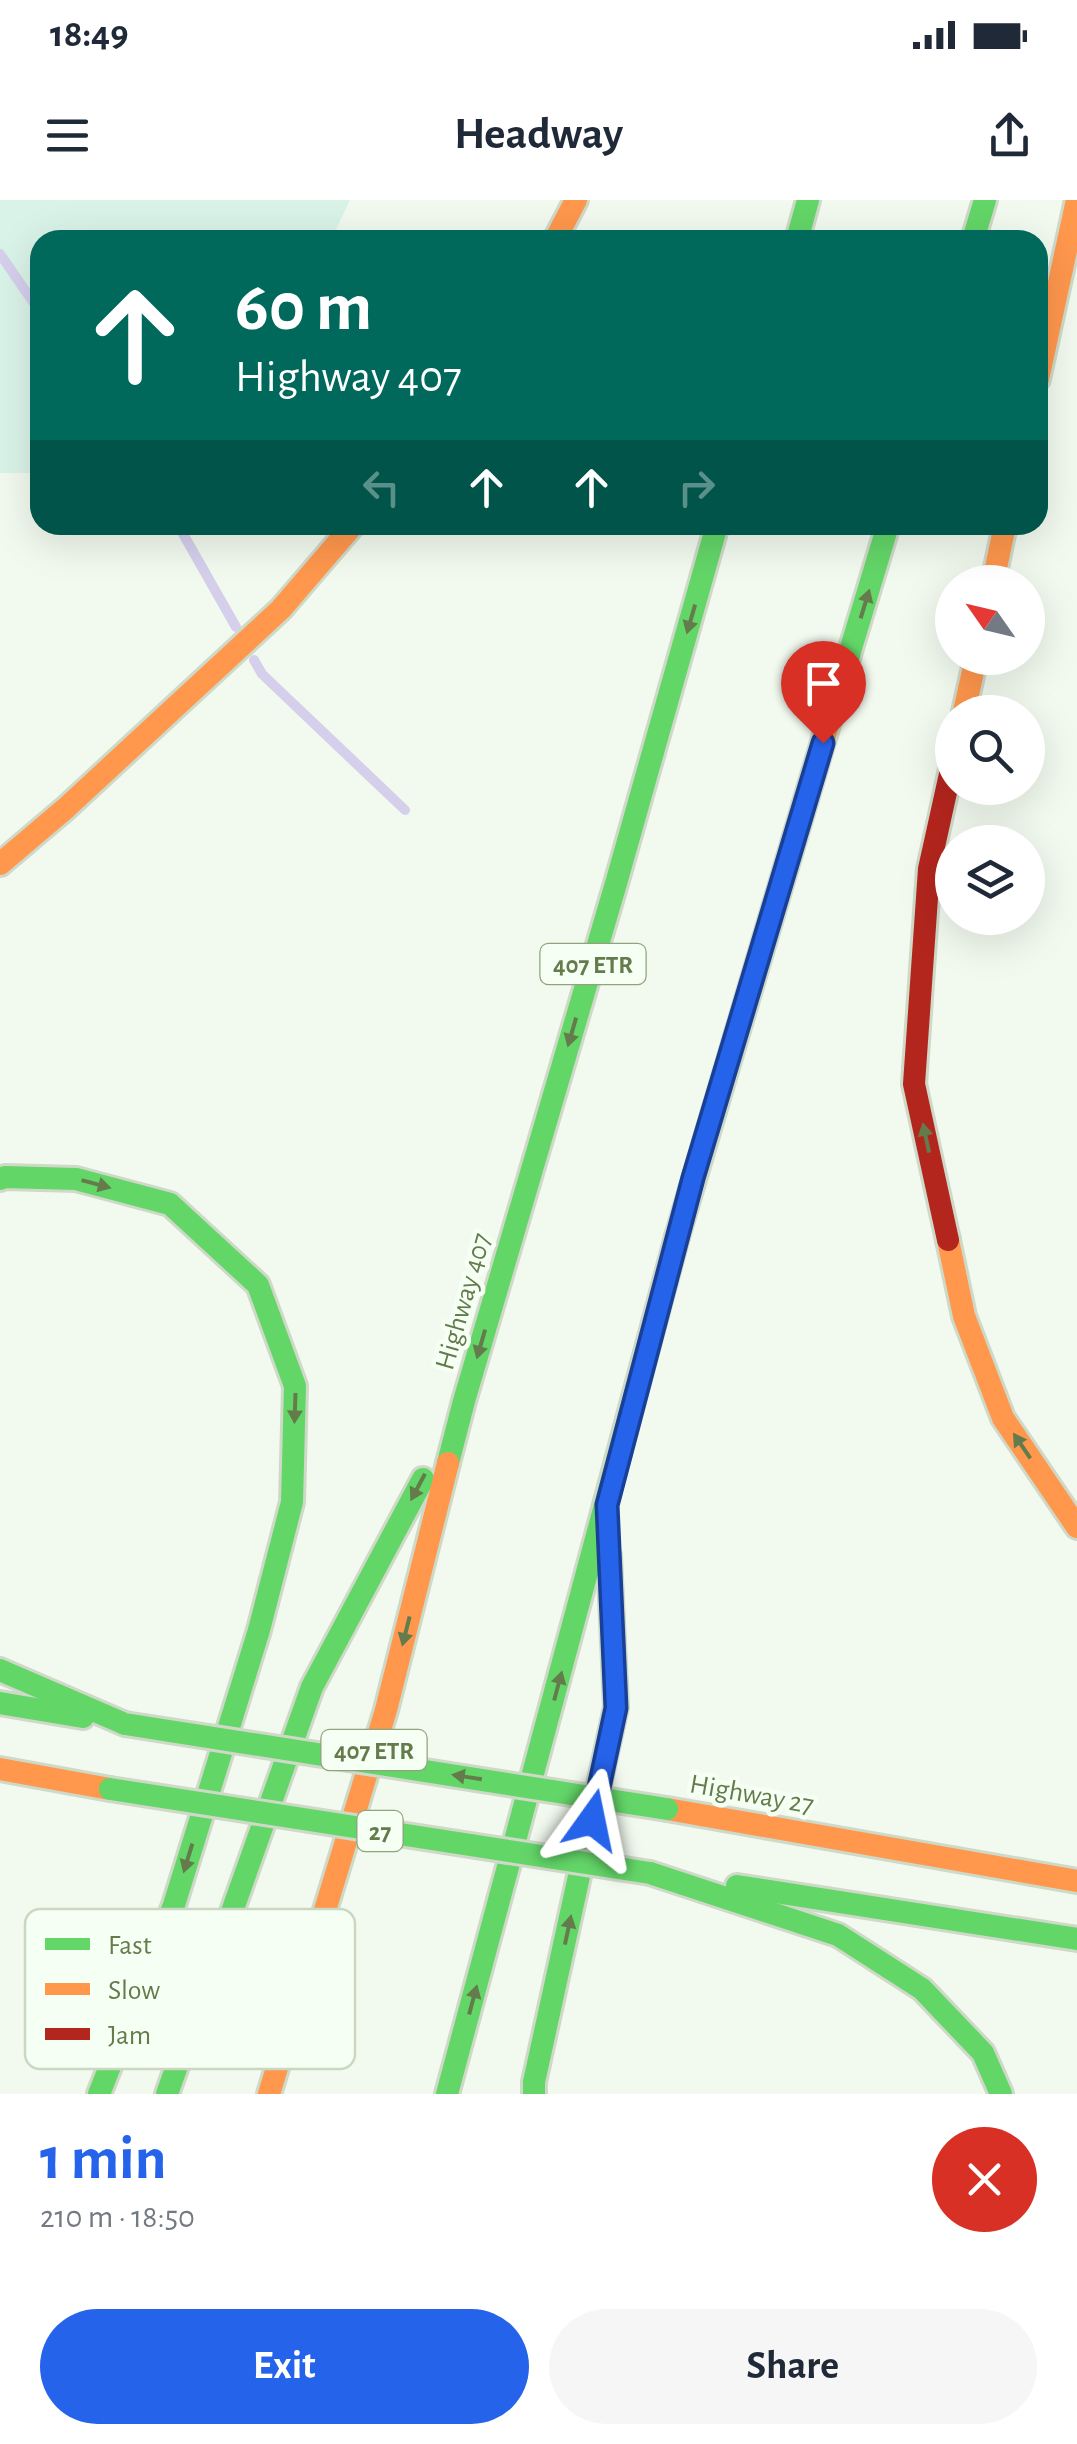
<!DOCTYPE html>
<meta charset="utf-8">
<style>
body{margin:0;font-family:"Alegreya Sans",sans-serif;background:#f6f6f7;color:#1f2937;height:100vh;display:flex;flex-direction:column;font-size:38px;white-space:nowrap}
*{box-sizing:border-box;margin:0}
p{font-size:32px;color:#747a83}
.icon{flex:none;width:55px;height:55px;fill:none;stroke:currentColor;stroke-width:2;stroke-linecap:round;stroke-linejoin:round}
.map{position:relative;height:1894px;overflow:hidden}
.details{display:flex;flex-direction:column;background:#fff;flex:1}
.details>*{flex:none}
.banner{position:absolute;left:30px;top:30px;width:1018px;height:305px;border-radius:30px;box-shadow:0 10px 40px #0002;background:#00695c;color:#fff;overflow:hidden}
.needle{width:65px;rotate:304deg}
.fabs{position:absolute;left:935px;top:365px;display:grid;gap:20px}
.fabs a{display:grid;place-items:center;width:110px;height:110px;border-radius:50%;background:#fff;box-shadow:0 10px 40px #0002;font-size:50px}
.pin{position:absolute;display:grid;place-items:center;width:85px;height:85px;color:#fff;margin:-102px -42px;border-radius:50% 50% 50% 0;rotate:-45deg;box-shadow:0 0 10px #0007}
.pin .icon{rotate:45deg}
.me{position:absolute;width:110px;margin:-55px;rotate:12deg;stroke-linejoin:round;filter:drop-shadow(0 0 8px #0008)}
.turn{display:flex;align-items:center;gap:35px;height:210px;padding:0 40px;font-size:45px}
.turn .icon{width:130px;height:130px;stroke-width:2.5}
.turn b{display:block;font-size:70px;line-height:85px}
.lanes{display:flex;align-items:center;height:95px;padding:0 40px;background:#0003;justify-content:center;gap:50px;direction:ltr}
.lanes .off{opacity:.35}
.round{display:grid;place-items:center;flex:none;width:105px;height:105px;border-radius:52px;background:#f6f6f7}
.overview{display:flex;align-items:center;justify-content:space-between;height:170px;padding:0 40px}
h1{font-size:60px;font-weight:700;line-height:75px;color:#2563eb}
.primary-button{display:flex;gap:20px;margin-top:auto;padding:20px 40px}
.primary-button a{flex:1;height:115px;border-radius:60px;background:#2563eb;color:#fff;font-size:40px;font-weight:700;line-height:115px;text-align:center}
.primary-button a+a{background:#f6f6f7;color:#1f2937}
.status{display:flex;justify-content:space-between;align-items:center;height:70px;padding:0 50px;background:#fff;direction:ltr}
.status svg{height:28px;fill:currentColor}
header{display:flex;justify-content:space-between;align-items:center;height:130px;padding:0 40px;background:#fff;font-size:45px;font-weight:700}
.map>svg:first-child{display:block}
.green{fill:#daf3e8}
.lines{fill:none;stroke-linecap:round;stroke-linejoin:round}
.stream{stroke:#d5cfec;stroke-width:10}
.fast-casing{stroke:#cfd9c8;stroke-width:28}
.slow-casing{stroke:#cfd9c8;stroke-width:28}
.jam-casing{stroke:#cfd9c8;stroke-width:28}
.fast{stroke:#63d668;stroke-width:22}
.slow{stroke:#ff974d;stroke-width:22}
.jam{stroke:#b3261e;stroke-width:22}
.fast-bridge-casing{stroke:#cfd9c8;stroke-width:28;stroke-linecap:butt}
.fast-bridge{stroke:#63d668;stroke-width:22}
.oneway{fill:#647c4b}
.route-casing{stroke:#184099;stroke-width:25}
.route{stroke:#2563eb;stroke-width:18}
.labels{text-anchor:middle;stroke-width:9;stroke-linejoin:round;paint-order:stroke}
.shield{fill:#f6fff3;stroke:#90a37d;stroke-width:2.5}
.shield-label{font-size:25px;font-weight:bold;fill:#647c4b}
.street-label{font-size:28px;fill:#647c4b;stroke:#f6fff3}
.key{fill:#f6fff3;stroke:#cad8c1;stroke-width:2.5}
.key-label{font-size:28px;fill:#647c4b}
</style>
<div class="status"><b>18:49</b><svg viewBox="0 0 49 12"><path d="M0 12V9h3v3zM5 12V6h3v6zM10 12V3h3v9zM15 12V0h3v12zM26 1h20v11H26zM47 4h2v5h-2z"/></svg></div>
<header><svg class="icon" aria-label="menu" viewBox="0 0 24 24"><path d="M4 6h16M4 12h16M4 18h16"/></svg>Headway<svg class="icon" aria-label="share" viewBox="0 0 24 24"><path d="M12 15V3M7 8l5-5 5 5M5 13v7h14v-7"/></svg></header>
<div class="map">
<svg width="1077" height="1894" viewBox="0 0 1077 1894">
<rect width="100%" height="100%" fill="#f2faef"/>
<path class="green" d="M0,0H350L331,40H40V273H0Z"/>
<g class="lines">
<g class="stream">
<path d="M0,54L40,112"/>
<path d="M178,325L236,427"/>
<path d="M254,460L262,474L405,610"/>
</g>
<defs>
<g id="fast">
<path d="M797,40L808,0"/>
<path d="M973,40L985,0"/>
<path d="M830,518L888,325"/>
<path d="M0,979L5,977L76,979L170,1004L258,1085L295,1186L292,1302L259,1430L174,1705L99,1894"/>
<path d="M448,1263L464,1201L617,680L717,325"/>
<path d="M0,1470L125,1524"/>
<path d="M0,1503L83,1517"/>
<path d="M650,1673L838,1735L922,1789L983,1853L1001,1894"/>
<path d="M737,1686L1077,1739"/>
<path d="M167,1894L312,1487L423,1279"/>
<path d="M447,1894L677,1037"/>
<path d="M534,1894V1882L616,1507L609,1356"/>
</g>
<g id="slow">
<path d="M555,40L576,0"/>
<path d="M1038,179L1077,0"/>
<path d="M993,382L1005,325"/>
<path d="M964,512L976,458"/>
<path d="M0,664L66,608L281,409L353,325"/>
<path d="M677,1037L830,518"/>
<path d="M948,1040L964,1116L1003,1218L1077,1327"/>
<path d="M0,1569L110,1589"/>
<path d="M667,1609L1077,1681"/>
<path d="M269,1894L386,1510L448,1263"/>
</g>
<path id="jam" d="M948,1040L914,884L929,669L952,565"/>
</defs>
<use href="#fast" class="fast-casing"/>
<use href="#slow" class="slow-casing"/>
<use href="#jam" class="jam-casing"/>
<use href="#fast" class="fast"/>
<use href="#slow" class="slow"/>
<use href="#jam" class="jam"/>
<defs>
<g id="fast-bridge">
<path d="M125,1524L667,1609"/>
<path d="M110,1589L650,1673"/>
</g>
</defs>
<use href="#fast-bridge" class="fast-bridge-casing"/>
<use href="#fast-bridge" class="fast-bridge"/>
</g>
<defs><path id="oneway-solid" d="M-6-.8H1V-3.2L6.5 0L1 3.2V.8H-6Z" transform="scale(2.5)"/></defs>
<g class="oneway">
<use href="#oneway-solid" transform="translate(865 404) rotate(-73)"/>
<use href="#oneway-solid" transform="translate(691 419) rotate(106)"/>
<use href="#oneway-solid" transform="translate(572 832) rotate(106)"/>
<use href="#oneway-solid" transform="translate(926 938) rotate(-102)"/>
<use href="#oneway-solid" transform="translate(96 984) rotate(15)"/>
<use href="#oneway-solid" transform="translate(481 1144) rotate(106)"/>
<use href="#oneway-solid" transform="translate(295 1208) rotate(92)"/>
<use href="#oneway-solid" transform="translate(1022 1246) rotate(-124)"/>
<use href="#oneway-solid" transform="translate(418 1287) rotate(118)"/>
<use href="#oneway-solid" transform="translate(406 1431) rotate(104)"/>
<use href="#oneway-solid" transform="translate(558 1486) rotate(-75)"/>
<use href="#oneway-solid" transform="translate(467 1577) rotate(-171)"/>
<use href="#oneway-solid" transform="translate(188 1658) rotate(107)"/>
<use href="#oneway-solid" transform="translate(568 1730) rotate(-78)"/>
<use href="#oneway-solid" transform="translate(473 1800) rotate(-75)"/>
</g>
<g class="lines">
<defs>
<path id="route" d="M592,1620L616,1508L607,1305L693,978L823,543"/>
</defs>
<use href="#route" class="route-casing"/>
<use href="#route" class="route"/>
</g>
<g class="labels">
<g class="shield">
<rect x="540.5" y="744" width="105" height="40" rx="8"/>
<rect x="321.5" y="1530" width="105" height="40" rx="8"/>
<rect x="357.5" y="1611" width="45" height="40" rx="8"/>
</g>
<g class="shield-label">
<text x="593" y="773">407 ETR</text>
<text x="374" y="1559">407 ETR</text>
<text x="380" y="1640">27</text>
</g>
<g class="street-label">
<text transform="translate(462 1101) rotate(-74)" y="10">Highway 407</text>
<text transform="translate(752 1593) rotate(10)" y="10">Highway 27</text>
</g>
</g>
<rect x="25" y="1709" width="330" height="160" rx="15" class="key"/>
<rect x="45" y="1738" width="45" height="12" fill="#63d668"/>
<rect x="45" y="1783" width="45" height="12" fill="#ff974d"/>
<rect x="45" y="1828" width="45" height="12" fill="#b3261e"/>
<g class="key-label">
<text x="108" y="1754">Fast</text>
<text x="108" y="1799">Slow</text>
<text x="108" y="1844">Jam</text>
</g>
</svg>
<div class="fabs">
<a><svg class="needle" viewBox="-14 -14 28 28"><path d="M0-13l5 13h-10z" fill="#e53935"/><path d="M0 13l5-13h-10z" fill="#747a83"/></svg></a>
<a><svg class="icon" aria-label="search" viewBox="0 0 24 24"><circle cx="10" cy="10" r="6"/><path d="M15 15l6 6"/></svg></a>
<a><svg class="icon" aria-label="layers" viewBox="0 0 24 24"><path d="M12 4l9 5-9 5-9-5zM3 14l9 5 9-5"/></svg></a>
</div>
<div class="pin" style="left:823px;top:543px;background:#d93025"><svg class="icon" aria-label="arrive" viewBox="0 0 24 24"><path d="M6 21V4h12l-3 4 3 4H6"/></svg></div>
<svg class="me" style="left:592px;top:1620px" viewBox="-20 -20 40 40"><path d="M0-17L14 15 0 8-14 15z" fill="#2563eb" stroke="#fff" stroke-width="4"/></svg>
<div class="banner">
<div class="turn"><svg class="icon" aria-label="ahead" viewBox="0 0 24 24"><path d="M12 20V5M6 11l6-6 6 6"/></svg><div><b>60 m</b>Highway 407</div></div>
<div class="lanes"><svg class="icon off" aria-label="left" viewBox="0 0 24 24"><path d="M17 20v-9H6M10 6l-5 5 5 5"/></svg><svg class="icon" aria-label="ahead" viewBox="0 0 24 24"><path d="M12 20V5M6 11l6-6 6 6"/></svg><svg class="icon" aria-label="ahead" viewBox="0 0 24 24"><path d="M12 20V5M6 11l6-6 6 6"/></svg><svg class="icon off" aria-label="right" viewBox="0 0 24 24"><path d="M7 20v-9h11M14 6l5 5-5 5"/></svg></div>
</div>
</div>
<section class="details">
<div class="overview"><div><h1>1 min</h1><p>210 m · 18:50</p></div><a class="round" style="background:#d93025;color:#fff"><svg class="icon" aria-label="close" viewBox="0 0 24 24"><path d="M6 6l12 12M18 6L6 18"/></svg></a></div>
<div class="primary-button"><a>Exit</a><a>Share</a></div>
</section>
